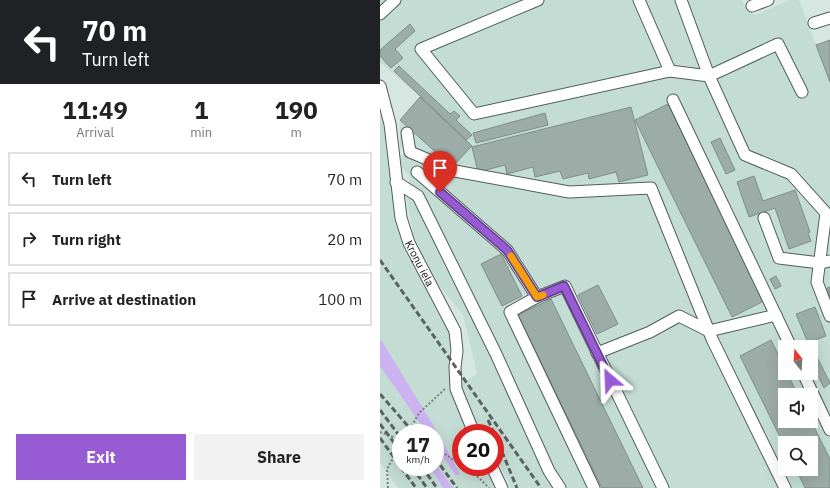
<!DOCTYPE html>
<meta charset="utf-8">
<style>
body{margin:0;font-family:"IBM Plex Sans",sans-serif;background:#f2f2f2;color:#222;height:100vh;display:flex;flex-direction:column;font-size:15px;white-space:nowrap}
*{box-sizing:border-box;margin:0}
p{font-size:13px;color:#767676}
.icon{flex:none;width:22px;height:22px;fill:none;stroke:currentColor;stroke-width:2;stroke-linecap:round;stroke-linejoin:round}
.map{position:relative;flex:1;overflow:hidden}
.details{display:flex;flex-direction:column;background:#fff;width:380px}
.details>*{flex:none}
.guide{background:#202124;color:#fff;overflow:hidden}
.needle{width:26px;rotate:343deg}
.fabs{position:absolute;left:398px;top:340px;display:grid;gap:8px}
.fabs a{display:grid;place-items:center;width:40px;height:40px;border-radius:0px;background:#fff;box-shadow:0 4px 16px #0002;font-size:20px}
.speed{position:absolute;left:12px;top:424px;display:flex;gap:8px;font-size:20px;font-weight:700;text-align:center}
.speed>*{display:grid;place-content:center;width:52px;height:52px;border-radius:50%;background:#fff;box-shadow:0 4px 16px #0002;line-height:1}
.speed small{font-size:10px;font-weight:400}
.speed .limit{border:6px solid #d22;background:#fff;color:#111}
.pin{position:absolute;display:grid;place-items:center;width:34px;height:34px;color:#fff;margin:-41px -17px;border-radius:50% 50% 50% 0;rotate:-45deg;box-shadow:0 0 4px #0007}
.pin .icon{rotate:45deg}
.me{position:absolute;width:44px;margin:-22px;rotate:334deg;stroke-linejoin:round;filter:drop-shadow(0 0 3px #0008)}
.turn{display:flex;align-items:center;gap:14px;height:84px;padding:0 16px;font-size:18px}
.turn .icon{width:52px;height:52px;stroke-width:2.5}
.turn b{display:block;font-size:28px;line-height:34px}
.eta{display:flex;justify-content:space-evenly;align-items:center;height:68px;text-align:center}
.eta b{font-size:24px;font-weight:700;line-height:28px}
.button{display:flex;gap:8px;margin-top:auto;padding:8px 16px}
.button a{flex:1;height:46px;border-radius:0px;background:#975bd3;color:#fff;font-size:16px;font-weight:700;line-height:46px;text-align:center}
.button a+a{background:#f2f2f2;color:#222}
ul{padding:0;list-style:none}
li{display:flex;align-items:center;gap:12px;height:54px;margin:0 8px 6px;padding:0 8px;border:2px solid #e0e0e0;border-radius:0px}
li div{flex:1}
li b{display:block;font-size:15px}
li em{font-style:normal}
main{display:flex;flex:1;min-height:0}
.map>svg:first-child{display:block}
.built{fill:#c4ddd4;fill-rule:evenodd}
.green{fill:#cdb2f1}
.building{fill:#9caca6;stroke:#7e8d88}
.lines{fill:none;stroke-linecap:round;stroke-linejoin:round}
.minor-casing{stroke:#505e59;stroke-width:13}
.path{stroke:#75817d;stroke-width:2;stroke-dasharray:2 2;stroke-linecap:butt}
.minor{stroke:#fff;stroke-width:11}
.rail{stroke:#59635f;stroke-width:3;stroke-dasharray:6 3;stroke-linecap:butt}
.route-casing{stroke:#623b89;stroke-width:10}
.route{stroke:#975bd3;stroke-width:7}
.slow{stroke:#f59e0b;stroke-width:7}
.labels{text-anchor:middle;stroke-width:3;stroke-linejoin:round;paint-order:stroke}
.street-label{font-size:11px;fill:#090e0c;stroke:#fff}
</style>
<main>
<section class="details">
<div class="guide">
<div class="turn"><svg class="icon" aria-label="left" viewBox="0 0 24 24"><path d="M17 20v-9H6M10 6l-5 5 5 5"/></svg><div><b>70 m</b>Turn left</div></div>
</div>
<div class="eta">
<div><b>11:49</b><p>Arrival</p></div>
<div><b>1</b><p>min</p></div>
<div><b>190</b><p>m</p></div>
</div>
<ul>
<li><svg class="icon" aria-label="left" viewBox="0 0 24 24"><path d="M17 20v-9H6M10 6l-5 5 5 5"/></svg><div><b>Turn left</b></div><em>70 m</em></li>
<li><svg class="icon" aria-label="right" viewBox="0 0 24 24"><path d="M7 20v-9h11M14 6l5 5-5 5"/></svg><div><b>Turn right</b></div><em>20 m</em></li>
<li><svg class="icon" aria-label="arrive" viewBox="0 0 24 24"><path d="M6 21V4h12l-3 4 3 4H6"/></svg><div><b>Arrive at destination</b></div><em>100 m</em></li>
</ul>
<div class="button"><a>Exit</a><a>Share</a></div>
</section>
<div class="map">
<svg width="450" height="488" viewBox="0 0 450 488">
<rect width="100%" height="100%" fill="#d6e7e1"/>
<g class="built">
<path d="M0,0H362L366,8L375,15L410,0H419L450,82V488H131L115,456V433H102L93,418L81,384L97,374L83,315L54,280L34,238L26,194L30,176L19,165L25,151L20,147V120L40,97L0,62ZM405,347H431V373H405ZM405,395H431V421H405ZM405,443H431V469H405Z"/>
<path d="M0,102L2,107L16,225L70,333L69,385L89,433H81V467H107L117,488H18L0,463ZM21,433H55V467H21Z"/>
</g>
<g class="green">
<path d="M0,338L58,433L80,474L76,476L55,445V433H47L0,366Z"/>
<path d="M55,463L73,488H63L50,467H55Z"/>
</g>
<g class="building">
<path d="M30,24L35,31L15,49L23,58L11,68L0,56V50Z"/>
<path d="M450,40V82L436,45Z"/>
<path d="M19,66L70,114L74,111L80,116L76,120L92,135L86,140L14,71Z"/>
<path d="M40,97L92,146L72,167L20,120Z"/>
<path d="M288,104L384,301L352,317L255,120Z"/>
<path d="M251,107L268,175L239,182L236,172L209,179L208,173L183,179L180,171L155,177L153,167L127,174L125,165L98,172L92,147Z"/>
<path d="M165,113L168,125L96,143L93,133Z"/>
<path d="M340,138L355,170L346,174L331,142Z"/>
<path d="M374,176L383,201L415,190L430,232L428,233L431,241L409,249L395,208L369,217L357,182Z"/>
<path d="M121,254L142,296L122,306L101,264Z"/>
<path d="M396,276L401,286L395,289L390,279Z"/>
<path d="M218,285L238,324L217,334L198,295Z"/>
<path d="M450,287V298L447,288Z"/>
<path d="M171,299L263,488H222L138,315Z"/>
<path d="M435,307L446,336L428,343L416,314Z"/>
<path d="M391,340L405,368V373H407L418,395H405V421H431L450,459V488H425L416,469H431V443H405V447L360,356Z"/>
<path d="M431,345L450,383L444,388L431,362V347H428Z"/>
</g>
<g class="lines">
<defs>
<g id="minor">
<path d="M158,0L41,49L94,114L290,71L329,76L398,44L422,92"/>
<path d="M259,0L290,71"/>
<path d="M301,0L329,76L365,155L411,174L446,213L437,282L450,316"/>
<path d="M372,6L388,0"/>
<path d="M0,14L15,0"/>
<path d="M434,23L450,18"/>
<path id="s1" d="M0,86L10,124L21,218L29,243L75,331L77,351L75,367L76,389L94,433"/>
<path d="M293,100L411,347"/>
<path d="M27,133L30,152L75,171L189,192L271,188L332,339L405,488"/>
<path d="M37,172L127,250L157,297L130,312L214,488"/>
<path d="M16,182L38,196L116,354L169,471L180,488"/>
<path d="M384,218L399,258L440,263L450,261"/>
<path d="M157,297L185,286L283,488"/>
<path d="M217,353L270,332L299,316L329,331L396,315"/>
<path d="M423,373L450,430"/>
<path d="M112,467L122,488"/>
</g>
</defs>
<use href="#minor" class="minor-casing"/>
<g class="path">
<path d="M0,432L21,440"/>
<path d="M28,433L39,413L66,388"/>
<path d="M55,447L81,465"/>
<path d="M84,467L99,478L109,488"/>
<path d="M8,488L7,469L21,444"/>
</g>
<use href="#minor" class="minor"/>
<g class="rail">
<path d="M0,260L161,488"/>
<path d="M0,394L34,433"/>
<path d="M0,410L21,438"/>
<path d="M108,420L114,433"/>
<path d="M0,424L21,452"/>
<path d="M115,435L137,488"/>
<path d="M0,438L36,488"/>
<path d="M55,458L77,488"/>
<path d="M32,467L47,488"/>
<path d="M42,467L57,488"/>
</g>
</g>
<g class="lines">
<defs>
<path id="route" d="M60,192L127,250L157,297L184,286L230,380"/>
</defs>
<use href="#route" class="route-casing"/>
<use href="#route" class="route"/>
<path class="slow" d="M131,256L157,297L163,295"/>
</g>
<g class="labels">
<g class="street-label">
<text dy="4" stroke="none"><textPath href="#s1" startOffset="183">Kroņu iela</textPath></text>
</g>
</g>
</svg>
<div class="fabs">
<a><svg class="needle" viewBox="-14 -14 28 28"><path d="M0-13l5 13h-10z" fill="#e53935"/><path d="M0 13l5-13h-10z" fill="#767676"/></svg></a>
<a><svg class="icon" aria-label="sound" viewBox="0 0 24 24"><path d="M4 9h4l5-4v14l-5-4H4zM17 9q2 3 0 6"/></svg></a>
<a><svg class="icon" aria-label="search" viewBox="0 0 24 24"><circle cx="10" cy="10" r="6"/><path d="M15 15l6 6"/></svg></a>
</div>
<div class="speed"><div>17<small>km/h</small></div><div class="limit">20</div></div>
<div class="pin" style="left:60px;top:192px;background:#d93025"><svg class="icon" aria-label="arrive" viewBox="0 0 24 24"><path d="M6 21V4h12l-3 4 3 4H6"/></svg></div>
<svg class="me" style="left:230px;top:380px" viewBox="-20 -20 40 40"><path d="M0-17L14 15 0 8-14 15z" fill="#975bd3" stroke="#fff" stroke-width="4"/></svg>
</div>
</main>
